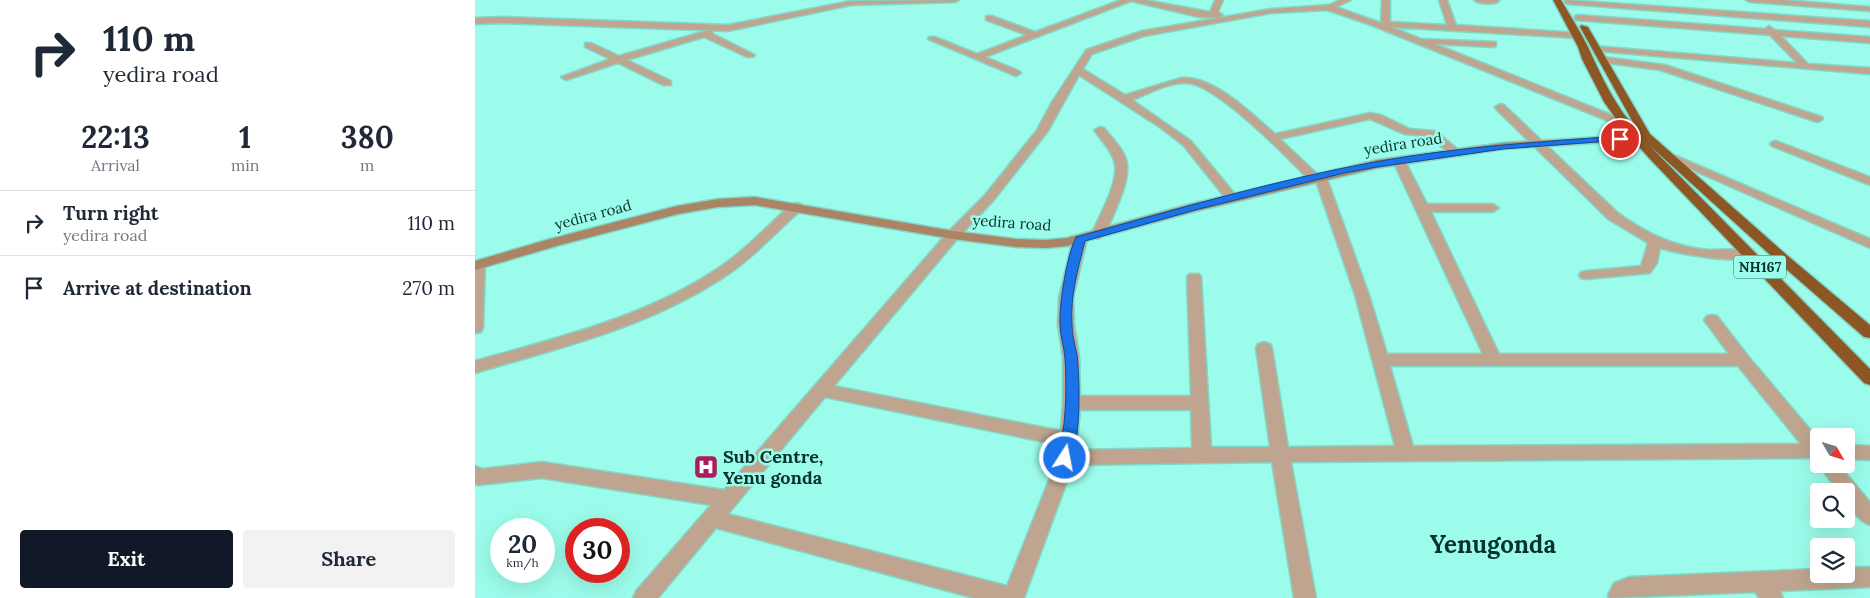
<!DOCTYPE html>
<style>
body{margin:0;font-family:Lora,serif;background:#f2f2f3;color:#1f2937;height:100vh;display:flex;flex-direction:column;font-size:19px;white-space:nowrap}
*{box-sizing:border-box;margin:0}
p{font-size:16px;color:#747a83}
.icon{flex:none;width:28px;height:28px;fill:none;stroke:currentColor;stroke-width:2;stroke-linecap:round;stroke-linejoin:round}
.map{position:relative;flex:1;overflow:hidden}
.sheet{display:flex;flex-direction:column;background:#fff;width:475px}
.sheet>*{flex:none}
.top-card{background:#fff;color:#1f2937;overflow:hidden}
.needle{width:32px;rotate:129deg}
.buttons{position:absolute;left:1335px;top:428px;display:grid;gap:10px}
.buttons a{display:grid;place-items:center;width:45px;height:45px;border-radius:5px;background:#fff;box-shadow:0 5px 20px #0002;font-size:25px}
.speed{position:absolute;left:15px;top:518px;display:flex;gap:10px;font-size:25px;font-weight:700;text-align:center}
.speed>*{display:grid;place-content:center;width:65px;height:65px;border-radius:50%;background:#fff;box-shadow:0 5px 20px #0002;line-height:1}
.speed small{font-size:12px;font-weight:400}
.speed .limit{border:8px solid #d22;background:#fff;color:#111}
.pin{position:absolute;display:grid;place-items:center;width:42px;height:42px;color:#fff;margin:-21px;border:2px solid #fff;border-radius:50%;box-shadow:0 1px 5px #0007}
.me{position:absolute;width:55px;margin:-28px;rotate:11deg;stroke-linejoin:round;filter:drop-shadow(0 0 4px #0008)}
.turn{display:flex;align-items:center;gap:18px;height:105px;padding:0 20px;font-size:22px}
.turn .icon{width:65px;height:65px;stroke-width:2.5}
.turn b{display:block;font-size:35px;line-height:42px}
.eta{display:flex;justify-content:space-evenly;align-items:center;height:85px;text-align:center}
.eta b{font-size:30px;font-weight:700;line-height:35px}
.cta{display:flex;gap:10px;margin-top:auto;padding:10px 20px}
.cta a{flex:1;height:58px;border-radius:5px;background:#111827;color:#fff;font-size:20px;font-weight:700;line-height:58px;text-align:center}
.cta a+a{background:#f2f2f3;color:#1f2937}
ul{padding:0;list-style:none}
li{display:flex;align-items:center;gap:15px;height:65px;padding:0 20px;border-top:1px solid #e0e1e3}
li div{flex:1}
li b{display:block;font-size:19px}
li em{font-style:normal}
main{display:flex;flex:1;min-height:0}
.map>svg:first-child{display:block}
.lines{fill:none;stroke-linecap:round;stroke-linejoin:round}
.street-casing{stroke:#81d8c8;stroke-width:3}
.secondary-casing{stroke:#81d8c8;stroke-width:3}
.highway-casing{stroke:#81d8c8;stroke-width:3}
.street{fill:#bfa58f;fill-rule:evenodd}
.secondary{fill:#aa8464;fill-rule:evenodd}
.highway{fill:#8c5724;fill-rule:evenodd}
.route{fill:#1a73e8;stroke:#114b97}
.labels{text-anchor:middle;stroke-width:5;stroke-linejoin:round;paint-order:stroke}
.shield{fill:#9cfceb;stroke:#336f65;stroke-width:1}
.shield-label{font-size:14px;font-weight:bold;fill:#06322b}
.street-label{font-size:15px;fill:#06322b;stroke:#9cfceb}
.near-poi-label{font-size:18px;font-weight:bold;fill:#06322b;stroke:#9cfceb;text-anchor:start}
.near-district-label{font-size:24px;font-weight:bold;fill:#06322b;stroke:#9cfceb}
</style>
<main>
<section class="sheet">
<div class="top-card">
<div class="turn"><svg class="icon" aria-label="right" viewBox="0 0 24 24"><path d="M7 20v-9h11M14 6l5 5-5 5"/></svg><div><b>110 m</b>yedira road</div></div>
</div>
<div class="eta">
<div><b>22:13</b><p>Arrival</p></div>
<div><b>1</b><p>min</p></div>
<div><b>380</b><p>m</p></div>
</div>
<ul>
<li><svg class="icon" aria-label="right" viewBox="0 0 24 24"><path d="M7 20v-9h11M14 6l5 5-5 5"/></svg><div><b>Turn right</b><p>yedira road</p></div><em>110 m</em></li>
<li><svg class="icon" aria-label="arrive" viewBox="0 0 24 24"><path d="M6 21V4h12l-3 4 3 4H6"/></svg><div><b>Arrive at destination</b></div><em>270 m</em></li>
</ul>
<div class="cta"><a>Exit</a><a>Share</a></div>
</section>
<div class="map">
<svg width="1395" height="598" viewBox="0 0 1395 598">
<rect width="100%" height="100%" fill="#9cfceb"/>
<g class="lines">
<defs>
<g id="street">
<path d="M484,0L480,2L376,5L253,31L29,23L0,24V18L29,17L253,25L376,1Z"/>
<path d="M646,0H670L735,12L740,0H748L743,12L748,15L744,18L724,17L656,1L510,57L544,71L546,73L541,76L453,39L454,37H460L502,54L552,35L511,20V16H517L560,32Z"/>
<path d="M865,0H876L861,7L906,23L907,0H915V22L972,25L964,0H972L981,25L1105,33L1106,35L1102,38L916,27L946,39L1021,42V46L1018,47L960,44L1154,122L1155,124L1154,126H1146L896,25L852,10L796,13L669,36L617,54L608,69L650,95L706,78C738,75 777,114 800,134L895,113L906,115L935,129L960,131L985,151L987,153L985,155H977L953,136L929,134L895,119L805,139L841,173H849L851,176L894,295L912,354H1008L918,161L924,157L930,161L952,204H1018L1024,208L1018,212H956L1024,354H1254L1229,320L1232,316L1237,315L1242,316L1273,356L1344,440V460L1338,458L816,462L841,598H819L797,462L598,465L549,598H499L241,528L183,598H158L161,591L236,505L67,478L4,485L0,484V466L7,469L67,462L249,490L473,232L510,195L562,130L577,102L611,50L667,31L796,9L854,5ZM604,75L686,128L708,145L753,201H761L763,198L716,141L657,100C673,94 694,82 712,83C741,84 813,158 835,181H841L880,295L920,446L813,447L797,348L795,344L789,342L783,344L781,348L795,447H736L726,277L724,274H714L712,277L716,396H605L604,357L599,325L598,298L612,239L605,235L598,239L584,298L583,325L588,357V403L586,431L359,386L483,238L518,201L573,131ZM915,366H1263L1326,444L938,446ZM350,397L584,445L580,465L532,586L253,514ZM605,410H716L717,448L601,450Z"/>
<path d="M999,0H1023L1024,1C1019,5 1004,4 999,0Z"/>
<path d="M1091,0L1395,21V27L1093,4L1089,2Z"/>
<path d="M1271,0H1307L1395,7V11L1275,2Z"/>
<path d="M1103,15L1290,29L1294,26L1300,30L1395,37V43L1306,36L1333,64L1395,68V74L1121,51L1116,48L1118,46L1322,63L1295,35L1100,20V16Z"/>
<path d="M234,30L237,31L238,34L280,55L278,57H272L229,37L152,60L196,81V85H188L143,63L91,80L86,77L135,59L110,47V43H116L144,56Z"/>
<path d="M1128,57L1190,65L1347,117L1348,119L1343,122L1339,121L1185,70L1125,62L1123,60Z"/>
<path d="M1025,104L1029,105L1143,213C1171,233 1199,247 1234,250C1244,250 1273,247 1279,254C1269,267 1201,253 1185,248L1182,263L1175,273L1111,279L1106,278L1104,275L1106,272L1111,271L1166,266L1173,243L1133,219L1021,109L1020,107Z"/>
<path d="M625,127L629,128C637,138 650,150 652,164C655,184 637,216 630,235L623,239L616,235C624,216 646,180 639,160C635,149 626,140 619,130Z"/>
<path d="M1301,141L1395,177V185L1297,146L1295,144L1297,142Z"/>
<path d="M1192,152L1395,239V248L1188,157L1186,155Z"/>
<path d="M321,203L326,204L327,207L326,210C302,231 281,255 255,273C178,326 88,347 0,373V361C85,337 171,317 245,267C271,249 293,226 316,204Z"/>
<path d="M0,261L8,262L10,265L8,328L6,332L0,333Z"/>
<path d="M1371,445L1395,446V460L1371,459Z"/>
<path d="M1344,462V464H1363L1395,502V525C1382,520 1371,505 1371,491H1363L1343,464Z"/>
<path d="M1395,567V587L1305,591L1308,598H1284L1280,592L1134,598L1133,595L1139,583L1155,577L1344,569V574H1371V568Z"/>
</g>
<path id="secondary" d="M1161,135L1167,138L1165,140L1028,149L902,168L721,211L592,246L571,248L541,247L478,239L280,205L243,207L203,214L85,245L0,270V261L75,239L202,206L243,199L280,197L478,231L541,239L571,240L592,238L712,205L902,160L1028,143Z"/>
<path id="highway" d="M1078,0H1086C1095,15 1105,31 1113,47C1127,78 1141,107 1164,133L1105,27L1106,25L1113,27L1175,134L1313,256L1395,325V338L1389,337L1303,262L1175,146L1395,369V385L1389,383L1173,157L1146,126L1129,102L1107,59L1103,47Z"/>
</defs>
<use href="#street" class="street-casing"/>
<use href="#secondary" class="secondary-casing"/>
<use href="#highway" class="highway-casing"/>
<use href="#street" class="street"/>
<use href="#secondary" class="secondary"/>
<use href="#highway" class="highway"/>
</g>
<path class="route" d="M1145,136L1148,137V140L1028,149L902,167L869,173L720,210L610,241C603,269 595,296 597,325C597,335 600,345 602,355C605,380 606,441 595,462L590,464L585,462L583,458C591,426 592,391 590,358C589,347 585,335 585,324C584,304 592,255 601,237C700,210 799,180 900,162C981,147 1063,142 1145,136Z"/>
<defs>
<symbol id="hospital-square" viewBox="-11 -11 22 22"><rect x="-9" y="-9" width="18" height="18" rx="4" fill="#ab1d5a" stroke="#9cfceb"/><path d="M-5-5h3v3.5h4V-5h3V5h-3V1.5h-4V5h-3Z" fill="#fff"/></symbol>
</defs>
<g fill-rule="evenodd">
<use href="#hospital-square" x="217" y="453" width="28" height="28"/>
</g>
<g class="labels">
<rect class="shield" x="1259" y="255.5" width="52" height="23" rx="4"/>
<g class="shield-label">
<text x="1285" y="272">NH167</text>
</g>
<g class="street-label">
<text transform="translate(928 144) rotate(-9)" y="5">yedira road</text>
<text transform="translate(118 215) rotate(-15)" y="5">yedira road</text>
<text transform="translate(537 223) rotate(4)" y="5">yedira road</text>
</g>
<g class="near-poi-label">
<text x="248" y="463">Sub Centre,<tspan x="248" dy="21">Yenu gonda</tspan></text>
</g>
<g class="near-district-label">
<text x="1018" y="553">Yenugonda</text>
</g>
</g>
</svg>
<div class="buttons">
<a><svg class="needle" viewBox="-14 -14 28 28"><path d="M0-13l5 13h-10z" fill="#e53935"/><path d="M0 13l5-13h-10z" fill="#747a83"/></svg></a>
<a><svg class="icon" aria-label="search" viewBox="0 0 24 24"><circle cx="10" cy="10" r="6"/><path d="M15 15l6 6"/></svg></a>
<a><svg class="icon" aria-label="layers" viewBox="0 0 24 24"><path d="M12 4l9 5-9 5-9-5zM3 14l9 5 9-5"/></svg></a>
</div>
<div class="speed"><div>20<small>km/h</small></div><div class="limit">30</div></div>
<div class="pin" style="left:1145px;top:139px;background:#d93025"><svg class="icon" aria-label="arrive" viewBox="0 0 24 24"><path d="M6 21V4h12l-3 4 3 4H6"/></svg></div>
<svg class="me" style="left:590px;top:458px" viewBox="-20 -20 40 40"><circle r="17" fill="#1a73e8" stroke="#fff" stroke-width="3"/><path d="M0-11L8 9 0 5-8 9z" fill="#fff"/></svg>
</div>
</main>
